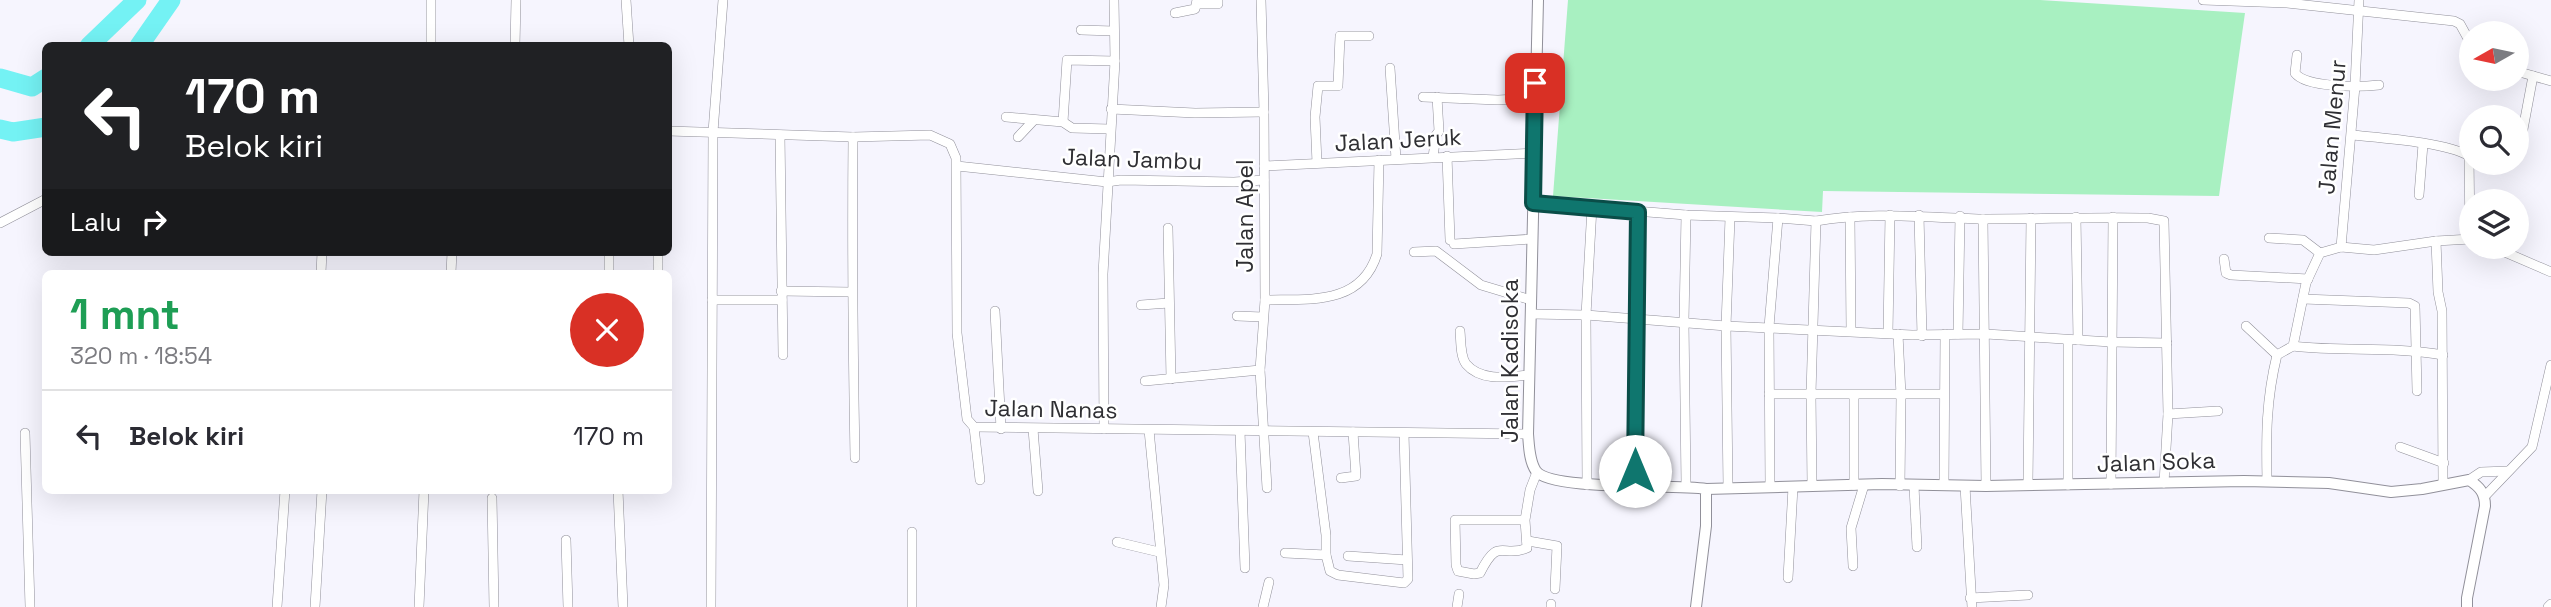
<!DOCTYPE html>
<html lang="id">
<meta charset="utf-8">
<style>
body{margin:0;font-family:"Space Grotesk",sans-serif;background:#f2f2f3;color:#2b2b33;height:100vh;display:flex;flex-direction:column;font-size:26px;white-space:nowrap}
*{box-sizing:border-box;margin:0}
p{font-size:23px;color:#7c7c81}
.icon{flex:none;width:38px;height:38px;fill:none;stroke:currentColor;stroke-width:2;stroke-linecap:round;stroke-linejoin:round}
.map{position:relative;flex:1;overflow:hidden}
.details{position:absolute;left:42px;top:270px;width:630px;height:224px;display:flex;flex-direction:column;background:#fff;border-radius:10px;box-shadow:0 7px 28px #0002}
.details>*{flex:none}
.guide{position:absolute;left:42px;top:42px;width:630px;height:214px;border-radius:10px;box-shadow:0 7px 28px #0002;background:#202124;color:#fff;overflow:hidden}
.needle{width:46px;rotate:261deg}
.controls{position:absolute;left:2459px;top:21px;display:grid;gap:14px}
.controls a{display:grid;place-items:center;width:70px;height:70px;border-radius:50%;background:#fff;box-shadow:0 7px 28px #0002;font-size:35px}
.pin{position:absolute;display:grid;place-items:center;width:60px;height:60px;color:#fff;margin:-30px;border-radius:14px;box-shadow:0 4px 10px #0006}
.me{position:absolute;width:77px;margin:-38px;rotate:0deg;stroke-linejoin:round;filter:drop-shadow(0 0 5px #0008)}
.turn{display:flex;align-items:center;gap:24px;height:147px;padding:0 28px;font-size:32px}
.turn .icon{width:91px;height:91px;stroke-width:2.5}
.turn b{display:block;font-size:49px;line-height:60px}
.then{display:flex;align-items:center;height:66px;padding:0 28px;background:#0003;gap:14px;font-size:26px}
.round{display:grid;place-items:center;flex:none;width:74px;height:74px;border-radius:37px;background:#f2f2f3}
.head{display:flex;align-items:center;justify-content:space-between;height:119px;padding:0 28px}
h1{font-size:42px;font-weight:700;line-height:52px;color:#1e9e55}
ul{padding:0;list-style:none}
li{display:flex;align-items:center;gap:21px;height:91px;padding:0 28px;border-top:2px solid #e1e1e2}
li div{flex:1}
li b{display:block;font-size:26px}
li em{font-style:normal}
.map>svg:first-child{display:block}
.green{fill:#a8f0c1}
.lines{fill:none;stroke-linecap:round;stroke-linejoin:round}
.river{stroke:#74f2f4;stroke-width:19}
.minor-casing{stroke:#91909a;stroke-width:10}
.tertiary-casing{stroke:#91909a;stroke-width:12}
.minor{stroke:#fff;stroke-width:9}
.tertiary{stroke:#fff;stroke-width:10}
.route-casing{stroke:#0a4d48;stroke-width:18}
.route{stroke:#0f766e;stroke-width:12}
.labels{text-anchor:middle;stroke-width:5;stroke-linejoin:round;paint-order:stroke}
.street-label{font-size:23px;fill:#2f2f33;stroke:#fff}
</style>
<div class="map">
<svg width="2551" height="607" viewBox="0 0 2551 607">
<rect width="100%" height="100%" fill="#f6f5fe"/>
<path class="green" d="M1568,0H2040L2245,13L2219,196L1823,191L1822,212L1553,196Z"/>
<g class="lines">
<g class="river">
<path d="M89,46L137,0"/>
<path d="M139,46L171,0"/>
<path d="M0,78L32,87L46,78"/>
<path d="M0,129L13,132L46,127"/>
</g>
<defs>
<g id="minor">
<path d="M626,0L629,46"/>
<path d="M1261,0L1264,112L1265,300L1260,370L1267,488"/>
<path d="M2203,0L2287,3L2454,21L2460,24L2471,44"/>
<path d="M1197,4H1218V0"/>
<path d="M1175,13L1195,9L1197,0"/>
<path d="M1081,30L1114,31"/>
<path d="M431,46V0"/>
<path d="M515,46L516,0"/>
<path d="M2297,55L2295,73C2306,88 2360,87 2379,85"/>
<path d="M1390,68L1396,159"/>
<path d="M2516,71L2551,81"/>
<path d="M1423,97L1498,100L1535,98"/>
<path d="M1111,109L1195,113L1264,112"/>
<path d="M1006,117L1063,122L1072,128L1110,129"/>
<path d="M1063,122L1067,60L1115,61"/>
<path d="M668,131L853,137L930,135L950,144L956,158L957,333L967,419L974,427L1528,434"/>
<path d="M780,135L783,355"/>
<path d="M2352,135C2380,138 2446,142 2469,156L2470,238"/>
<path d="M853,137C852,244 853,351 855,458"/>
<path d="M1018,137L1034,120"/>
<path d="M2521,140L2533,76"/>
<path d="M1447,156L1450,240"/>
<path d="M1433,157L1436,135L1439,131L1437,97"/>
<path d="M1317,163L1315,117L1318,86H1338L1340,36H1369"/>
<path d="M957,166L1107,182L1121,180L1234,182L1264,180"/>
<path d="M1264,166L1534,153"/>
<path d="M2419,195L2423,144"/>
<path d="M1533,203L1686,215L1778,218L1816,221"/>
<path d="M1686,215L1684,321L1686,485"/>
<path d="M1919,215L1922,336"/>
<path d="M1850,217L1851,331"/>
<path d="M2076,217L2078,340"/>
<path d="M1983,219L1986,486"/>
<path d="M0,223L46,199"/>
<path d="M1168,228L1171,379"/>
<path d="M2269,238L2303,240L2320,253"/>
<path d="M2436,241L2438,292L2442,311L2443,484"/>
<path d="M1454,244L1532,239"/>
<path d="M2341,247L2355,86L2359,0"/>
<path d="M2493,247L2551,272"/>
<path d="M658,252V273"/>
<path d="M1414,252L1436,251L1481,285L1531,300"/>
<path d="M2224,259L2226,273L2231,275L2308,279"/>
<path d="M321,273L322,252"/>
<path d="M451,273L452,252"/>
<path d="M609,273V252"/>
<path d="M781,291L851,292"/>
<path d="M2303,299L2409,303L2415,306L2417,391"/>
<path d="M712,300H782"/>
<path d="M1265,300C1308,299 1361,306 1377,254L1379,160"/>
<path d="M1141,305L1169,303"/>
<path d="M995,311L1001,429"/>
<path d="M1531,314L1586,315L1726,326L1912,335L1986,334L2111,342L2167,343"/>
<path d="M1237,316L1263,317"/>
<path d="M2246,326L2277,355"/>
<path d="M1460,331C1461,340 1460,356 1466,364C1481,382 1509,377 1529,375"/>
<path d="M1888,333L1890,215"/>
<path d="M1898,334L1901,395L1900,486"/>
<path d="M1958,334L1960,216"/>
<path d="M2068,340V485"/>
<path d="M2293,346C2343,352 2393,346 2443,355"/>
<path d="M1145,381L1260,370"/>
<path d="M1769,394H1943"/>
<path d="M1854,395V485"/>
<path d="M2168,414L2218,411"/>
<path d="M974,427L980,480"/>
<path d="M1033,429L1038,491"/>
<path d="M1104,429L1103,274L1115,61L1114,0"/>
<path d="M1149,430L1164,585L1161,607"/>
<path d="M1240,431L1245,568"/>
<path d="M1313,432L1326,535V555L1330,571L1338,575L1404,583L1408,579L1404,433"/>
<path d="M25,433L30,607"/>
<path d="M2400,447L2444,463"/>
<path d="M1341,478L1356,476L1353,432"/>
<path d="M2469,480L2481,472L2508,471"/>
<path d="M2267,481C2266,436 2266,400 2277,355L2293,346L2306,283L2320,253L2341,247L2374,250L2436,241L2471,239"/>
<path d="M1635,484L1638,212"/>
<path d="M1944,484L1945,334"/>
<path d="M2028,484L2031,218"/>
<path d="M2111,484L2113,217"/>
<path d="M1587,485L1586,315L1592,207"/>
<path d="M1812,486L1811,394L1816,221C1873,211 1929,218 1987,219C2041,219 2095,217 2148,218L2164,221L2168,414L2164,483"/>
<path d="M1914,486L1917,547"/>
<path d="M1965,486L1972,607"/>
<path d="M1770,487L1769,327L1778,218"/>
<path d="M1728,488L1726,326L1730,218"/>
<path d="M618,490L623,607"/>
<path d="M2485,496L2532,447L2551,365"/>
<path d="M492,498L494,607"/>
<path d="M1525,520H1455L1456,565L1458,571L1474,574L1480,573C1499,535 1502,559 1527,548L1525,520L1530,490L1537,472"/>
<path d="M566,540L568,607"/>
<path d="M1528,541L1557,546L1555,589"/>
<path d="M1117,542L1159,552"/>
<path d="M1285,553L1326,555"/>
<path d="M1348,556L1407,560"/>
<path d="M1853,566L1851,528L1864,485"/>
<path d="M1788,578L1793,487"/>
<path d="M1970,598L2028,595"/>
<path d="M277,607L285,490"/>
<path d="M315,607L322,490"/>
<path d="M419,607L424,490"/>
<path d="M711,607L713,132L723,0"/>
<path d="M912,607V532"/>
<path d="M1263,607L1269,582"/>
<path d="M1457,607L1459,594"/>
<path d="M1551,607V604"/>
<path d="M2548,607L2551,604"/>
</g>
<g id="tertiary">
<path d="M1538,0L1528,434C1529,445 1529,461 1536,471C1551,491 1675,484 1706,489V526L1696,607"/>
<path d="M1706,489L1882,484L1986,486L2244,481L2329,483L2391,492L2422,489L2469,480C2480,487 2485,493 2485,506L2467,598V607"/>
</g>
</defs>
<use href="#minor" class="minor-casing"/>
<use href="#tertiary" class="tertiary-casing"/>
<use href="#minor" class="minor"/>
<use href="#tertiary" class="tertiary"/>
</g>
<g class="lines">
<defs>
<path id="route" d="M1535,83L1533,203L1638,212L1635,471"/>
</defs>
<use href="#route" class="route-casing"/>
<use href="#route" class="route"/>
</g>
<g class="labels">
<g class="street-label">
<text transform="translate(2332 127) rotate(-85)" y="8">Jalan Menur</text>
<text transform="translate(1398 140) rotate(-3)" y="8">Jalan Jeruk</text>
<text transform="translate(1132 159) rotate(2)" y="8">Jalan Jambu</text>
<text transform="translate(1245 216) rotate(-90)" y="8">Jalan Apel</text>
<text transform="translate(1510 361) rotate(-90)" y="8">Jalan Kadisoka</text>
<text transform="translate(1051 409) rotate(1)" y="8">Jalan Nanas</text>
<text transform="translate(2156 462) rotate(-2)" y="8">Jalan Soka</text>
</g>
</g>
</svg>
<div class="controls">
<a><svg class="needle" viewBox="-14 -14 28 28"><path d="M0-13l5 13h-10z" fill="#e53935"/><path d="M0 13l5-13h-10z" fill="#7c7c81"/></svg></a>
<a><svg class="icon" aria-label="search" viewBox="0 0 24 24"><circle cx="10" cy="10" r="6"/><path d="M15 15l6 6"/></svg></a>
<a><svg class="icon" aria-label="layers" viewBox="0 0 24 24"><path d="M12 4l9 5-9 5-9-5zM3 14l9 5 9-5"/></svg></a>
</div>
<div class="pin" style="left:1535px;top:83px;background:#d93025"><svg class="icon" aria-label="arrive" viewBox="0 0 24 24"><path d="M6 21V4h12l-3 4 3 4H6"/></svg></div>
<svg class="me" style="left:1635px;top:471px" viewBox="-20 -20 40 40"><circle r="19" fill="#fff"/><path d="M0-13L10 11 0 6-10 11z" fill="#0f766e"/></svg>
<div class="guide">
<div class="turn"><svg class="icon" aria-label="left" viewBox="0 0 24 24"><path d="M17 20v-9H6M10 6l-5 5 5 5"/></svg><div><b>170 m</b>Belok kiri</div></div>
<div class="then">Lalu<svg class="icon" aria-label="right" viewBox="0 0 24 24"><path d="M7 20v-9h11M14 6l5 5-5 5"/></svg></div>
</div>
<section class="details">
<div class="head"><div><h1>1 mnt</h1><p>320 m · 18:54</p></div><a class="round" style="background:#d93025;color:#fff"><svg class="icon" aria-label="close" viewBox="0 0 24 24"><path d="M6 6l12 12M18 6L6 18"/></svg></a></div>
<ul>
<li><svg class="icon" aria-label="left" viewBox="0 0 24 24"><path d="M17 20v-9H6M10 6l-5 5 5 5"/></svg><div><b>Belok kiri</b></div><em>170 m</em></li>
</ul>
</section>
</div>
